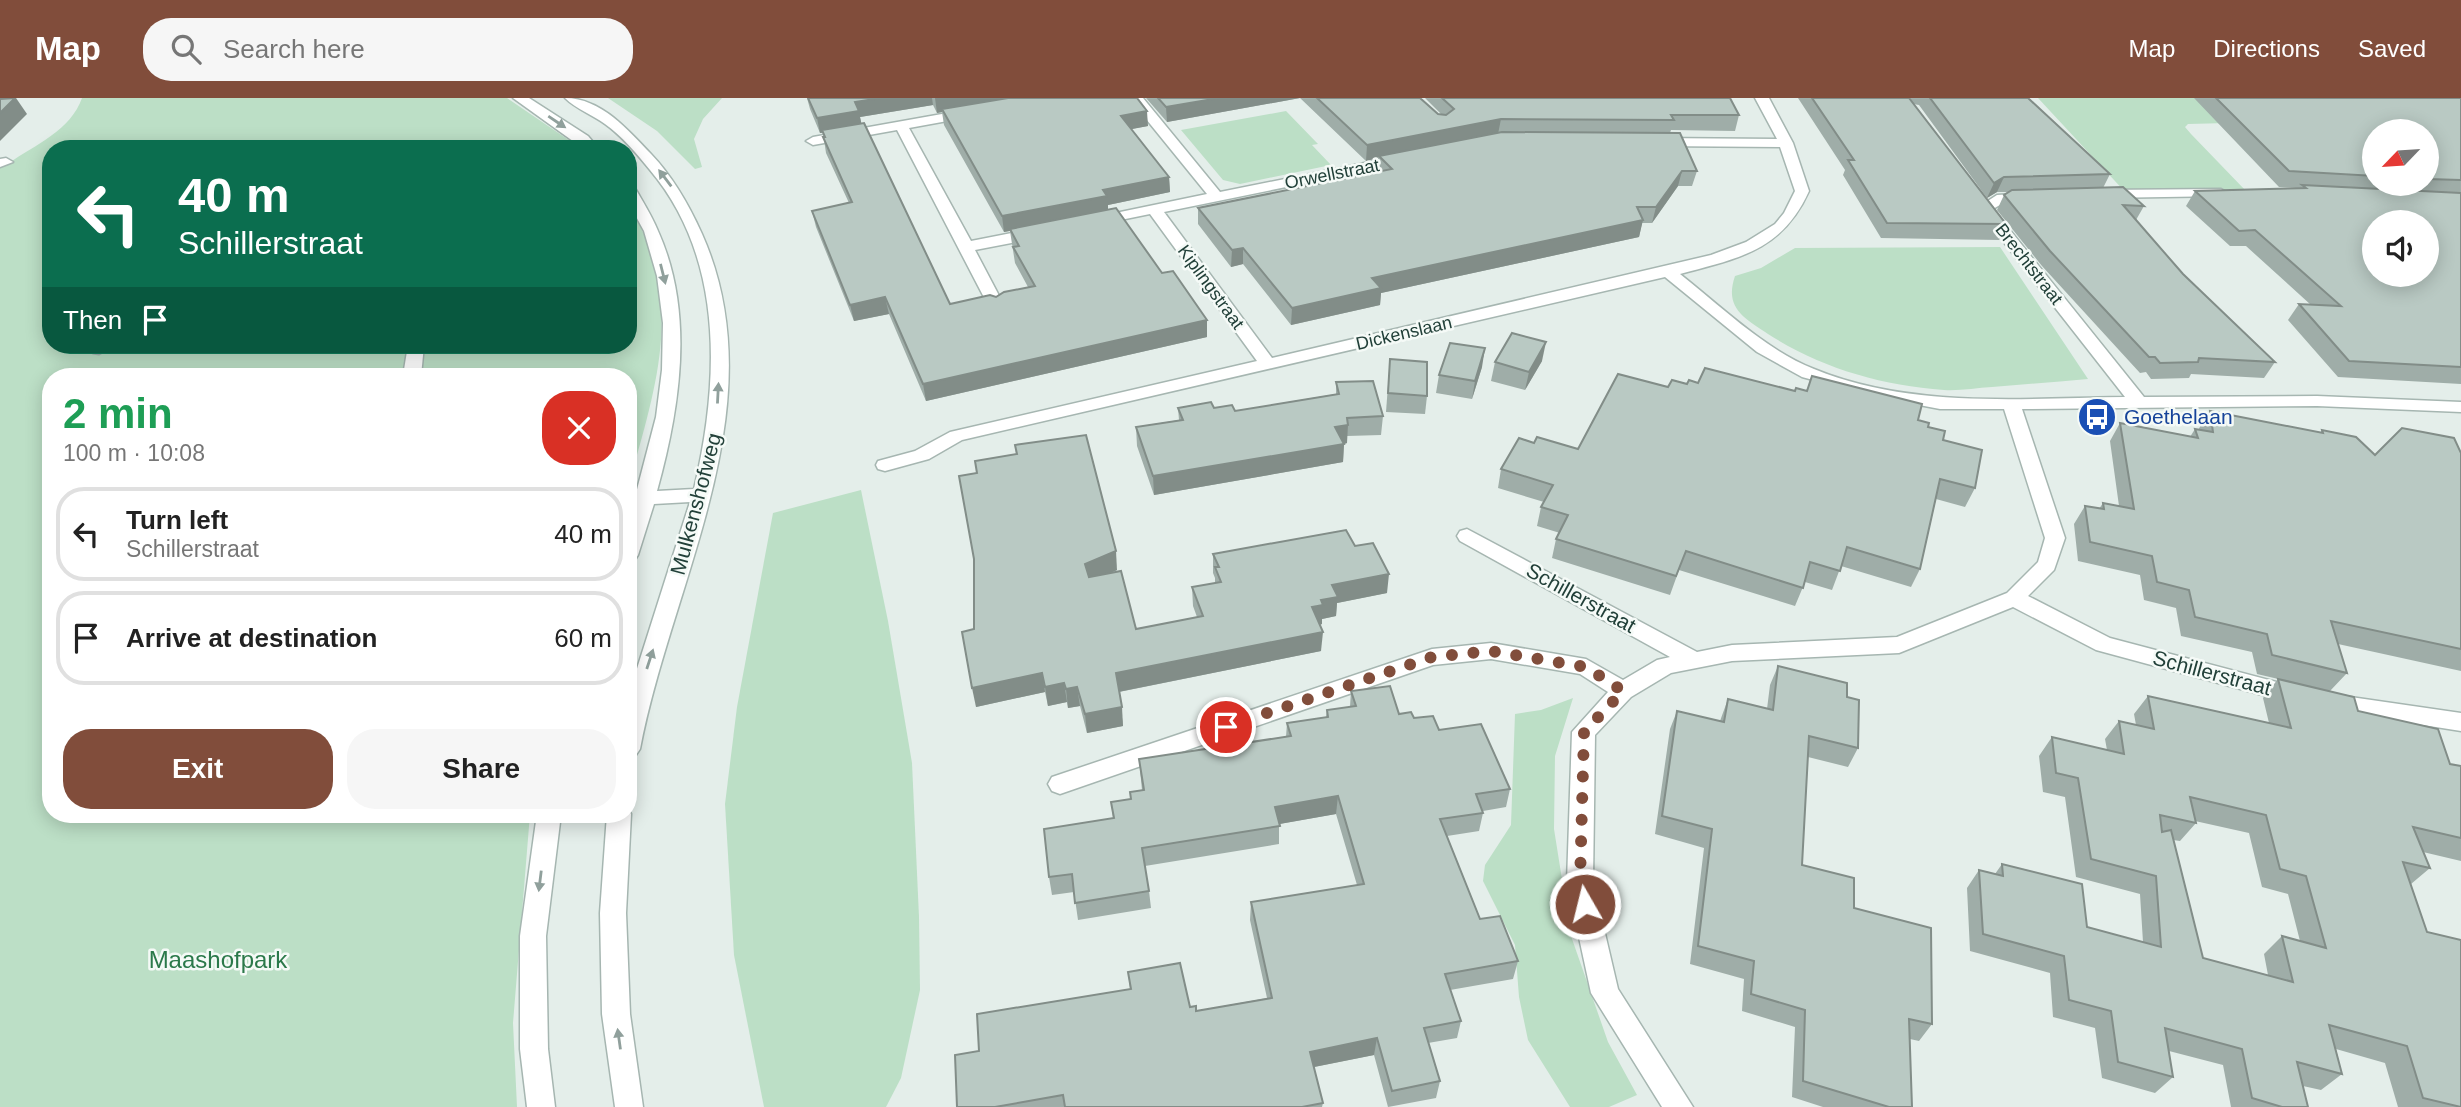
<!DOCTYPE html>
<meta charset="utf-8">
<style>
body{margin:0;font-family:Helvetica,sans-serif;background:#f6f6f6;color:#222;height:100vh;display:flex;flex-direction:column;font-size:26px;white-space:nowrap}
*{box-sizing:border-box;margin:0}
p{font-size:23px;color:#767676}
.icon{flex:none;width:38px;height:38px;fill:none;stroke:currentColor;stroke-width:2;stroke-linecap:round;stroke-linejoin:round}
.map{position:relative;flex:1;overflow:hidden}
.panel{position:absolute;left:42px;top:270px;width:595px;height:455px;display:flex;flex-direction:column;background:#fff;border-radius:28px;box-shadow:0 4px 18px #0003}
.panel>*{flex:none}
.guide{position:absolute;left:42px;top:42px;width:595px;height:214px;border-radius:28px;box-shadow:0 4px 18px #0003;background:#0b6e4f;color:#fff;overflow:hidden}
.needle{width:46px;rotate:245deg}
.controls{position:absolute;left:2362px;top:21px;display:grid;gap:14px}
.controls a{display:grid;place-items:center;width:77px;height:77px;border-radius:50%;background:#fff;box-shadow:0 4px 18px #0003;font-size:35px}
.pin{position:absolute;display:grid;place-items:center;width:60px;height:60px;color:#fff;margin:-30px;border:4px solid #fff;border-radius:50%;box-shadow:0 2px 7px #0007}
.me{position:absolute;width:77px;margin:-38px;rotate:352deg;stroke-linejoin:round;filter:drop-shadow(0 0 5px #0008)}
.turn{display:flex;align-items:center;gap:24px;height:147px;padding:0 21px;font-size:32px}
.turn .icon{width:91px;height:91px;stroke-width:2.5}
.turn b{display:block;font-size:49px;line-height:60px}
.then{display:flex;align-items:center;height:66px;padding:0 21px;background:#0003;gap:14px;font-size:26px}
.round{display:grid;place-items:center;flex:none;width:74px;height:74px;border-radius:28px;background:#f6f6f6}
.summary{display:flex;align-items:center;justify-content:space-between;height:119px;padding:0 21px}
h1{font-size:42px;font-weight:700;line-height:52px;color:#1e9e55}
.primary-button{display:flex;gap:14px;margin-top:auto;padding:14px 21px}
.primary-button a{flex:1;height:80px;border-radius:28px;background:#814d3b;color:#fff;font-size:28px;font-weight:700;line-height:80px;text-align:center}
.primary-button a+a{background:#f6f6f6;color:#222}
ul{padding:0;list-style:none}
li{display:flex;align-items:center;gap:21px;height:94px;margin:0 14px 10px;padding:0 7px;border:4px solid #e0e0e0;border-radius:28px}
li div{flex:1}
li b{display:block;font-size:26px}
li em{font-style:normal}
header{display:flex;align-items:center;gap:42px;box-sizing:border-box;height:98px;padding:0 35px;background:#814d3b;color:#fff}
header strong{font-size:33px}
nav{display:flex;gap:38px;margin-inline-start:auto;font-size:24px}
.search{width:490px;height:63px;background:#f6f6f6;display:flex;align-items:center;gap:18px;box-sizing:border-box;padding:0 24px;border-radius:28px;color:#767676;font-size:26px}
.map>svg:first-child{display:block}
.green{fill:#bcdfc6}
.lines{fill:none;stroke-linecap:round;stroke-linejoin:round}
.service-casing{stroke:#a6b6b1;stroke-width:3}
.minor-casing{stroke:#a6b6b1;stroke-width:3}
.tertiary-casing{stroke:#a6b6b1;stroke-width:3}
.service{fill:#fff;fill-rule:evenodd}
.minor{fill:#fff;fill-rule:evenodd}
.tertiary{fill:#fff;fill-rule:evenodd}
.wall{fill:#9fada8;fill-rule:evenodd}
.shaded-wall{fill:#828d88}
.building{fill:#b9c9c3;stroke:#828d88;stroke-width:2;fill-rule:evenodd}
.oneway{fill:#90a09c}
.route{stroke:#814d3b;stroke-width:12;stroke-dasharray:0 21.6}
.labels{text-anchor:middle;stroke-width:5;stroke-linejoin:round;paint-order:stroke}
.far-street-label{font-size:18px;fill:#224039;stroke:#f5faf7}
.transit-label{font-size:21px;fill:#164399;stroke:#f5faf7;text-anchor:start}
.street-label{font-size:21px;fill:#224039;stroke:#f5faf7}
.near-park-label{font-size:24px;fill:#2b794a;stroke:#f5faf7}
</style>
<header>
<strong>Map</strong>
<div class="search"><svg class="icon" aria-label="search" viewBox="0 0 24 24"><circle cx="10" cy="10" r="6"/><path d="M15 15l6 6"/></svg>Search here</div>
<nav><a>Map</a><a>Directions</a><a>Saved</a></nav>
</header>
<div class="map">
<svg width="2461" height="1009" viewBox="0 0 2461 1009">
<rect width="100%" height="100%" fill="#e4eeea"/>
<g class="green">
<path d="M82,0H507L582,51H51V247H628V106C683,195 660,275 634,368L628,371V278H51V716H530L513,925L517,1009H0V66L9,65C35,47 71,32 82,0Z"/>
<path d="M608,0H722L703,21L694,41L702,69L695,71L657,33Z"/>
<path d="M2038,0H2461V19L2188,26L2185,29L2191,36L2246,93L2127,96Z"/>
<path d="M1286,13L1318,46L1312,47L1331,67L1240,86L1223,82L1181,32Z"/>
<path d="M2000,149L2088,281C2056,284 2024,286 1992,289C1976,290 1959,293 1944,292C1880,287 1821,270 1768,236C1744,220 1724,210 1735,178L1761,170L1795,150Z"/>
<path d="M861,392L888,523L912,665L919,819L920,892L901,980L886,1009H764L734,857L725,706L737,609L773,415Z"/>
<path d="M1573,600L1555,658L1554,731L1571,838L1608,944L1637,997L1609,1009H1570L1528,942L1519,899L1515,847L1483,783L1485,767L1511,727L1515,616L1541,612Z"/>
</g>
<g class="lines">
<defs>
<path id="service" d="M88,247H105L108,251L99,256L93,255Z"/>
<g id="minor">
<path d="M1129,0H1143L1220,94L1404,57L1411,61L1404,65L1164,114L1272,260L1711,157L1746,144L1775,126L1784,115L1795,93L1780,49L1655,48L1648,44L1655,40L1777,41L1755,0H1769L1793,45L1809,93C1782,153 1739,160 1680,176C1722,209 1764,251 1814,271C1911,311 2023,300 2125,299L1977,110L1997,97L2029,95L2034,96L2036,99L2034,102L2005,104L1993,111L2144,299L2317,298L2461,304V314L2317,308L2022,311L2065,440L2054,472L2028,498L2110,540L2307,592L2310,598L2307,604L2299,607L2096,552L2013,509L1899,555L1732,563L1671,575L1631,599L1595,637L1593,784L1618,891L1693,1009H1662L1591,895L1567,784L1572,634L1608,594L1580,576L1491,561L1433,567L1060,696L1052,693L1048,686L1052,679L1432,551L1491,545L1586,561L1623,582L1657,562L1670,559L1460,443L1457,438L1460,433L1467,431L1697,554L1732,547L1897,539L2007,495L2038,464L2045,440L2004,311H1940L1872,298L1802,279L1757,254L1665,179L962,342L929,361L885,373L878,371L876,367L878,363L915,353L950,334L1257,263L1150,116L1096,127L1089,123L1096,119L1207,96Z"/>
<path d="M970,11L977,15L975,18L909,30L971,143L1037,130L1045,135L1037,140L975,152L1005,209L997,214L989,209L897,32L813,47L806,43L813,39Z"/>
<path d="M6,60L13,64L0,69V61Z"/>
<path d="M2221,91L2228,95L2226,98L2103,100L2096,96L2103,92Z"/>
<path d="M408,247H424L421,278H403Z"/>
<path d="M628,394L654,396L657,400L654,404L628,406Z"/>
<path d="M2330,596L2461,615V633L2322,611L2319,605L2322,599Z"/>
</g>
<g id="tertiary">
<path d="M513,0H529L588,38L599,51H584Z"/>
<path d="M565,0C601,0 628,32 651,56C673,79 689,107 702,136C778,307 672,483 640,651L636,657L628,660V599L690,404L654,406L638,457L635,462L628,464V426L656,319L662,272L663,225L657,178L644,133L628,104V86L635,90C643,104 652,118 658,133C695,215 680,310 657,393L694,391C719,285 725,161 650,72C637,56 622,38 605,26C593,17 576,11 565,0Z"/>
<path d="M628,710L631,716L626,815L630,916L643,1009H615L602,916L600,815L607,716H628Z"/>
<path d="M537,716H561L546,838L548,951L555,1009H527L520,951V838Z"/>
</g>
</defs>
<use href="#service" class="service-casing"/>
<use href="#minor" class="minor-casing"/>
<use href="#tertiary" class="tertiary-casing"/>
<use href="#service" class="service"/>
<use href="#minor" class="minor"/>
<use href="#tertiary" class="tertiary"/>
</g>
<g class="wall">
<path d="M807,0H1137L1148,28L1131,31L1169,79L1170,94L1108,107V112L1162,175L1207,222V239L926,303L889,216L854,223L816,129L812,113L849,105L826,55L823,35H820L810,11ZM933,7L937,15L942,14L944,27L1004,134L1010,133L1015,165L1028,189L996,199L950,206L861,25L860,19Z"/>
<path d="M1146,0H1300L1167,24Z"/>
<path d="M1300,0H1420L1438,16L1442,17L1425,0H1730L1739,17L1735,33L1671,32L1670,35L1697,73L1692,88H1678L1652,125H1642L1639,139L1381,195L1380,207L1291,227L1243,166L1231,169L1198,126V110L1377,74L1378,60L1366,63Z"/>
<path d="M1798,0H2028L2110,76L2103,90L2144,108L2136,122L2183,176L2275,264L2264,280L2191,276L2189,280L2151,281L2146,274L2140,275L2042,168L1997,112L2004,97L2009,94H1997L1987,100L1919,7L1913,6L2006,126L1999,142L1881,140L1843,77L1845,72Z"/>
<path d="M2194,0H2461V286L2338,279L2288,222L2299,206L2311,207L2246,148H2230L2186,108L2195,93L2301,90L2279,89ZM2375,33H2427V86H2375Z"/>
<path d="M1390,261L1427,298L1425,316L1386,314Z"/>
<path d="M1542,263L1525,292L1491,283L1495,264Z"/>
<path d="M1482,269L1472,301L1436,295L1439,277Z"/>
<path d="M1336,284L1383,318L1381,337L1347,338V345L1344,346L1343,364L1154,397L1137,348L1136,329L1179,322L1178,310H1214L1235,313L1336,296Z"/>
<path d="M1698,285L1795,293L1918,322L1928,329L1943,342L1975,390L1965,409L1936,401L1920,471L1911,489L1841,468L1832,492L1805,484L1795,508L1679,472L1670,497L1552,460L1556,441L1560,435L1537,428L1541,409L1544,404L1498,390L1501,371L1534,345L1578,351L1668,289Z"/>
<path d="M2210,313L2320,335L2322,332L2375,357L2461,355V573L2338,546L2347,575L2330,593L2257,576L2252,554L2181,538L2176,510L2144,502L2140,477L2078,463L2074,426L2085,408L2099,411L2103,405L2119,408L2110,343L2120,325L2190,339L2195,331L2198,332Z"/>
<path d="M1015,347L1117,472L1111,475L1136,531L1197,519L1193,508L1192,489L1215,485V480L1213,475V456L1355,448L1387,495L1337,505L1336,518L1322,521V526L1320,527L1321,553L1119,594L1123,628L1087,635L1080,608L1068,610L1067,604L1048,608L1045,594L976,609L974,531L1016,356Z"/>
<path d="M1778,568L1847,599L1858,650L1848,669L1808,659L1802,767L1854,810L1932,926L1919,943L1910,941L1912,1009H1823L1792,999L1795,929L1742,913L1744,881L1690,866L1704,750L1655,736L1670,631L1677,613L1720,623L1728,601L1767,611L1770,587Z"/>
<path d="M2278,581L2358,613L2450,666L2461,668V763L2423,754L2430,770L2411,786L2461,1009H2398L2385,965L2336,951L2342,976L2321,992L2303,988L2308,1009H2231L2223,967L2169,953L2173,979L2155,995L2102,980L2095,930L2053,919L2050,875L1970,853L1967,790L1979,772L1995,776L2002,766L2087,829L2143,844L2140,796L2076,779L2065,699L2043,694L2039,658L2052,639L2107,652L2105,641L2119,623L2136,627L2134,616L2148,598L2269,625L2263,600ZM2195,723L2249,735L2262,789L2288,796L2300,843L2282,838L2264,856L2268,877L2203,860L2173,742L2180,743L2196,725Z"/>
<path d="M1351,593L1399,616L1414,620L1439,632L1510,691L1506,709L1483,713V715L1479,733L1447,738L1480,821L1518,863L1513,881L1450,892L1461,923L1457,940L1428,945L1440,983L1436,1000L1388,1009L1374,957L1314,969L1323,1005L1322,1009H957L979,953L1130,891L1128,874L1196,913L1267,900L1250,822L1251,804L1357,787L1336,716L1279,726V746L1145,768L1149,793L1151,810L1078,822L1074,794L1052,797L1049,779L1113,720L1111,704L1131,701L1130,694L1142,692L1139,661L1286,639L1287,625L1326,619L1327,612L1350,609Z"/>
</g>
<g class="shaded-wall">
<path d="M15,0H16L27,16L0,43V15Z"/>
<path d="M881,0H932L933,7L860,19L862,28L820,35L817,20L855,4Z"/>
<path d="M935,0H1020L942,11V14L937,15Z"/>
<path d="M1219,0H1300L1167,24L1166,9Z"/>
<path d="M1147,13L1148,28L1122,33L1121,18Z"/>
<path d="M1501,21L1498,36L1379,58L1378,60L1366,63L1367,47Z"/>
<path d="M1682,73L1678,88L1652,125L1656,109Z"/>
<path d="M1169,79L1170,94L1108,107V114L1004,134L1002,118L1103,92Z"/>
<path d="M2004,79L1997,94L1987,100L1994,85Z"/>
<path d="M1643,122L1639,139L1381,195L1380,207L1291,227L1292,210L1372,180Z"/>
<path d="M1243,150V166L1231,169L1232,152Z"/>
<path d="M885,199L889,216L854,223L850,207Z"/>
<path d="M1207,222V239L926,303L923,286Z"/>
<path d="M1546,244L1542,263L1525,292L1529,274Z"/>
<path d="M220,247H239L223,251Z"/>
<path d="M1485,250L1482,269L1472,301L1475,283Z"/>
<path d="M1348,327L1347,345L1344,346L1343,364L1154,397L1153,378L1335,329Z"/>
<path d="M1116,453L1117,472L1087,485L1085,466Z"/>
<path d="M1389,476L1387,495L1337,505L1336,518L1322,521V526L1311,528L1312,509L1321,502L1332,487Z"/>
<path d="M1323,534L1321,553L1118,594L1116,575Z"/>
<path d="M1042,575L1045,594L976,609L972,590Z"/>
<path d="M1064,585L1067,604L1048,608L1045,589Z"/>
<path d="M1077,589L1080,608L1068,610L1066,591Z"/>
<path d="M1122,609L1123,628L1087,635L1085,616Z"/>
<path d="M1338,698L1336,716L1274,727L1275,709Z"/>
<path d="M1377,940L1374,957L1309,970L1310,954Z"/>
</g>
<g class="building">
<path d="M15,0L0,15V1Z"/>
<path d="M808,0H881L855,4L859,13L817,20Z"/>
<path d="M1008,0H1137L1147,13L1121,18L1169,79L1103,92L1107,98L1002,118L942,11Z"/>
<path d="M1158,0H1219L1166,9Z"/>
<path d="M1317,0H1420L1438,16L1446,17L1454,11L1442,0H1730L1739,17H1671L1674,22L1501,21L1367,47Z"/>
<path d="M1812,0H1909L2006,126L1887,125L1848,62H1854Z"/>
<path d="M1930,0H2028L2110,76L2004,79L1994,85Z"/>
<path d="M2216,0H2461V82L2427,81V33H2375V78L2289,73Z"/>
<path d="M864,25L950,206L990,197L996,199L1004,194L1035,188L1013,149L1019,148L1010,131L1116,110L1162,175L1173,173L1207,222L923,286L885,199L850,207L812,113L852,104L823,39H825L822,32Z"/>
<path d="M1502,34L1680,35L1697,73H1682L1656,109H1637L1643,122L1372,180L1381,190L1292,210L1243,150L1232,152L1198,110L1392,71L1379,58Z"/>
<path d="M2302,87L2461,95V269L2349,263L2299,206L2341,208L2255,132L2239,133L2195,93L2306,90ZM2375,124H2427V177H2375Z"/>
<path d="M2123,89L2144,108L2123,107L2183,176L2275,264L2199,260L2198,264L2160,265L2155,259H2149L2050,153L2004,97L2012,92Z"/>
<path d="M1512,235L1546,244L1529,274L1495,264Z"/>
<path d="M1450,245L1485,250L1475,283L1439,277Z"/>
<path d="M1390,261L1427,264V298L1388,295Z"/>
<path d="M1705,270L1795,293L1796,290L1807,293L1812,278L1922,306L1918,322L1929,325L1928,329L1945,333L1943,342L1982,352L1975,390L1940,381L1920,471L1847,449L1840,473L1810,464L1803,490L1686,453L1676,478L1556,441L1568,417L1541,409L1553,387L1501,371L1519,340L1534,345L1537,339L1578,351L1618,276L1668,289L1672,282L1687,286L1689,282L1698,285Z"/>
<path d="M1373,283L1383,318L1347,320L1348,327L1335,329L1344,346L1153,378L1136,329L1183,322L1178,310L1211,304L1214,310L1232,307L1235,313L1339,296L1336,284Z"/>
<path d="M2210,313L2323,335L2322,332L2356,339L2375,357L2402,330L2454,340L2461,355V551L2331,523L2347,575L2272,557L2267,536L2195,519L2189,492L2157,484L2152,458L2090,444L2085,408L2104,411L2103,405L2134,411L2120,325L2198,340L2195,331L2213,334Z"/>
<path d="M1086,337L1116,453L1085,466L1089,479L1121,473L1136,531L1203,518L1192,489L1221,484L1215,469H1219L1213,456L1346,432L1355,448L1373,445L1389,476L1332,487L1338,499L1321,502L1323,507L1312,509L1323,534L1116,575L1122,609L1085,616L1077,589L1066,591L1064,585L1045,589L1042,575L972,590L962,534L974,531V461L959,378L977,375L975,363L1017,356L1015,347Z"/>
<path d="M1778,568L1847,585V599L1859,602L1858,650L1809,638L1802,767L1854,780V810L1931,830L1932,926L1909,921L1912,1009H1889L1803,983L1805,912L1751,896L1754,863L1698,848L1712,731L1662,718L1677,613L1724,624L1728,601L1773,612Z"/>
<path d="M2278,581L2354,599L2358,613L2438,631L2450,666L2461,668V740L2413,729L2430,770L2403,764L2427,834L2461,842V1009L2423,1000L2407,948L2329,927L2342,976L2297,964L2308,1009H2282L2252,1000L2242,951L2165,930L2173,979L2118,964L2111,913L2069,902L2064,858L1983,836L1979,772L2003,778L2002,766L2082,786L2087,829L2161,849L2156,778L2091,761L2078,680L2056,675L2052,639L2124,656L2119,623L2154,631L2148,598L2291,630ZM2190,699L2266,717L2280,771L2306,778L2326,850L2282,838L2293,884L2203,860L2171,732L2162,734L2160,717L2196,725Z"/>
<path d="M1390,588L1399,616L1411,614L1414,620L1433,618L1439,632L1481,626L1510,691L1476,696L1483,715L1440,721L1480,821L1500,818L1518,863L1445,876L1461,923L1424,930L1440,983L1392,993L1377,940L1310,954L1323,1005L1302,1009H1065L1063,997L995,1009H957L955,957L979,953L977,916L1131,891L1128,874L1180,865L1190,909L1196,908V913L1272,900L1251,804L1364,786L1338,698L1275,709L1280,728L1142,750L1149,793L1075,805L1072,776L1049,779L1044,731L1114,720L1111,704L1131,701L1130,694L1144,692L1139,661L1291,638L1287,625L1328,619L1327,612L1356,608L1351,593Z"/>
</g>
<defs><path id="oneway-solid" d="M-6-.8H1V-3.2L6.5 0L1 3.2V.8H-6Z" transform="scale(1.75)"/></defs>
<g class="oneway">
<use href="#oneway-solid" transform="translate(557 24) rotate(34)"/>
<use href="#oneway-solid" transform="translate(665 80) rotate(-127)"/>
<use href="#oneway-solid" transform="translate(663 176) rotate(76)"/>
<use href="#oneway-solid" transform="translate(718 295) rotate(-87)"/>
<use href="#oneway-solid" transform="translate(650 561) rotate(-72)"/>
<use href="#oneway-solid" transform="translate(540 783) rotate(97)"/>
<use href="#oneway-solid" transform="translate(619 941) rotate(-98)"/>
</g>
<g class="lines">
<path class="route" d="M1226,629L1432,559L1491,553L1586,569L1623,593L1584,634L1580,784L1585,806"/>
</g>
<defs>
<symbol id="bus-disc" viewBox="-11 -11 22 22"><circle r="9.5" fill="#1a4fb4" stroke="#f5faf7"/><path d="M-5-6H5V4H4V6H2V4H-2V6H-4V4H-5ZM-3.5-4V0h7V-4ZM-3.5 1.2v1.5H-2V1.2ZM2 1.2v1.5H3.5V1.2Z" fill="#fff"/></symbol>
</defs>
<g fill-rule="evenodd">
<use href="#bus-disc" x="2075" y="297" width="44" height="44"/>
</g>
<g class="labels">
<g class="far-street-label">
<text transform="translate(1332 76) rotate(-11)" y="6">Orwellstraat</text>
<text transform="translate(2029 166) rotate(52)" y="6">Brechtstraat</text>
<text transform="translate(1211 189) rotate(54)" y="6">Kiplingstraat</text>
<text transform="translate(1404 235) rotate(-13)" y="6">Dickenslaan</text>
</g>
<g class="transit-label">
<text x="2124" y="326">Goethelaan</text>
</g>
<g class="street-label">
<text transform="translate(696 406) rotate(-75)" y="7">Mulkenshofweg</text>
<text transform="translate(1581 500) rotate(29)" y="7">Schillerstraat</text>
<text transform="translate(2212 575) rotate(15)" y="7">Schillerstraat</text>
</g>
<g class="near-park-label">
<text x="218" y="870">Maashofpark</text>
</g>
</g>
</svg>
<div class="controls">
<a><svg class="needle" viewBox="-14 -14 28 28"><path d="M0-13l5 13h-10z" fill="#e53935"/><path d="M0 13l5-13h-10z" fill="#767676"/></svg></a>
<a><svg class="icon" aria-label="sound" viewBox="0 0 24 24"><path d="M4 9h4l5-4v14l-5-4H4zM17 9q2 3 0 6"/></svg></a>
</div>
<div class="pin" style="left:1226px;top:629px;background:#d93025"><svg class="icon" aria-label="arrive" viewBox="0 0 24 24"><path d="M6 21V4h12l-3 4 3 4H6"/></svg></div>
<svg class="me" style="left:1585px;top:806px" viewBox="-20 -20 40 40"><circle r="17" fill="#814d3b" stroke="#fff" stroke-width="3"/><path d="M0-11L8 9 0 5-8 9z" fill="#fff"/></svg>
<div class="guide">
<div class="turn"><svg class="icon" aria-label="left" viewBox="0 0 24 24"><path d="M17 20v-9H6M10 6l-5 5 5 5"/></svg><div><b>40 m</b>Schillerstraat</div></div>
<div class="then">Then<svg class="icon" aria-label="arrive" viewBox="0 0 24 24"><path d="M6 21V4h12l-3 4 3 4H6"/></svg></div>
</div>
<section class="panel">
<div class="summary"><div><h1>2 min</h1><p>100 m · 10:08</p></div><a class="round" style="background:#d93025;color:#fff"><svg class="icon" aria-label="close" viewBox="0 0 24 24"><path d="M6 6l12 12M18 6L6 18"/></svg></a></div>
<ul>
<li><svg class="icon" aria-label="left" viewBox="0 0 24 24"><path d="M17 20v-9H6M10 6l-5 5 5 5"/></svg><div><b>Turn left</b><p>Schillerstraat</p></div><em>40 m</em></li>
<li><svg class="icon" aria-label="arrive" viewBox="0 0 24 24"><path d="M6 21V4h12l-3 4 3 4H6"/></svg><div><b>Arrive at destination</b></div><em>60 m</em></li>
</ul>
<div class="primary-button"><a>Exit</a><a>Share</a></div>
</section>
</div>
